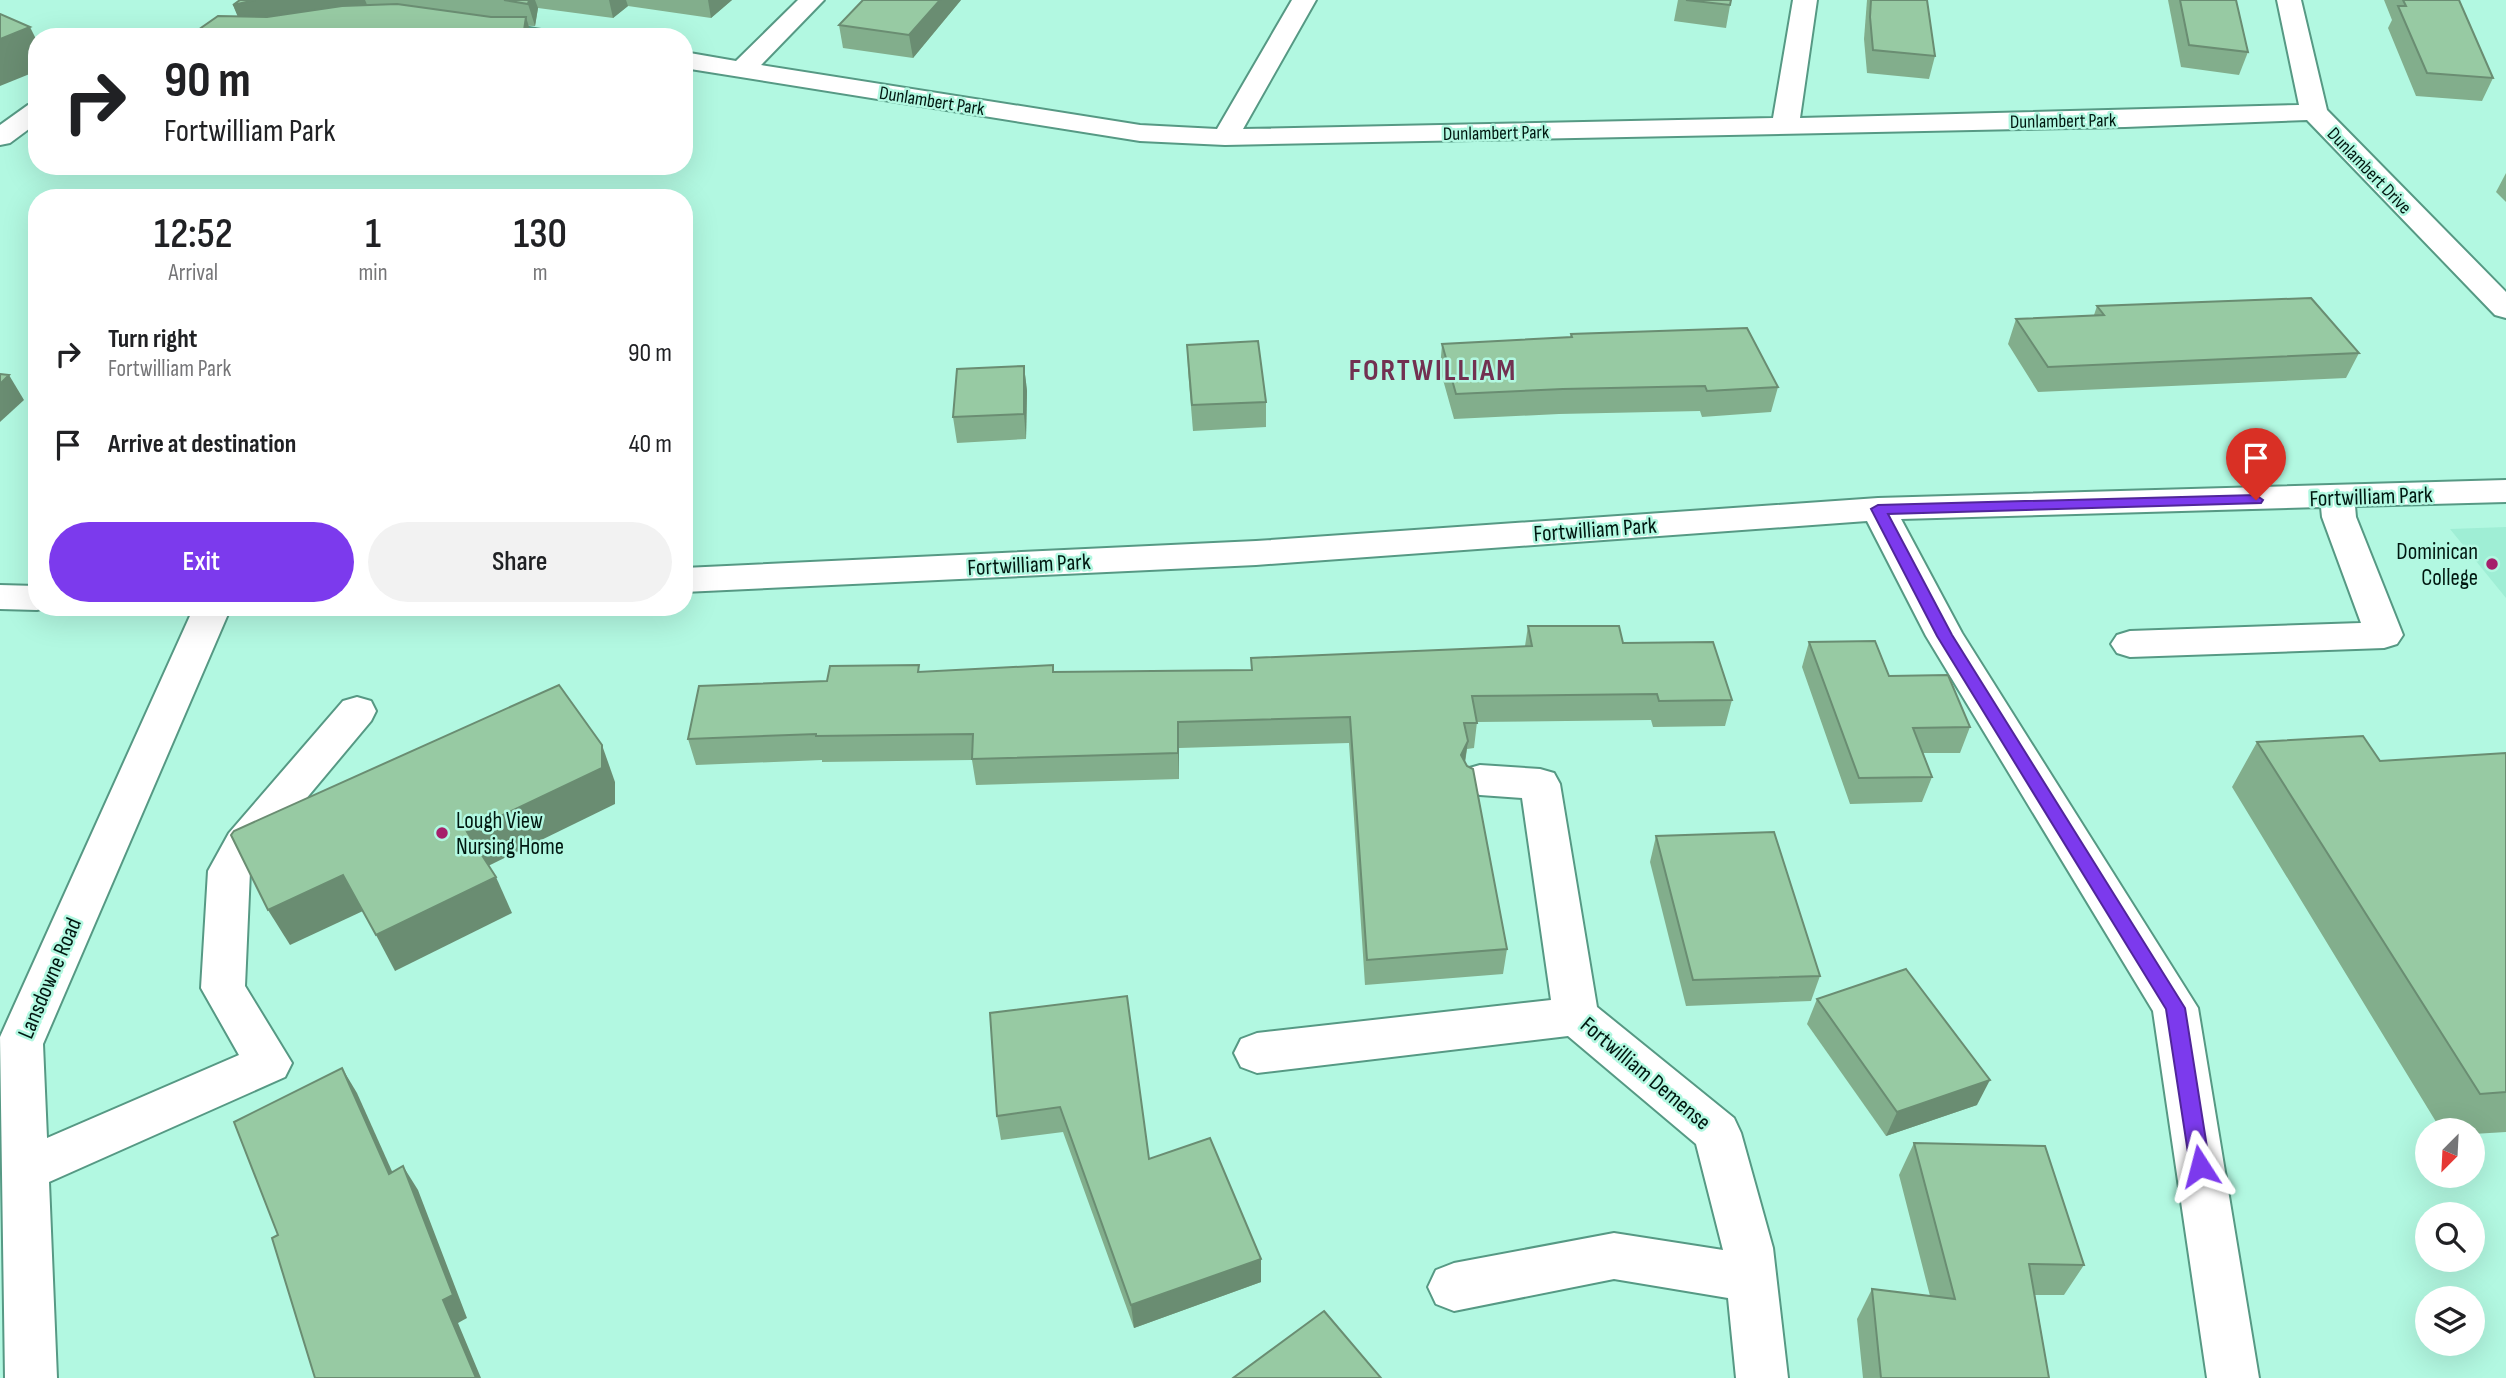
<!DOCTYPE html>
<style>
body{margin:0;font-family:"Sofia Sans Condensed",sans-serif;background:#f2f2f2;color:#202124;height:100vh;display:flex;flex-direction:column;font-size:26px;white-space:nowrap}
*{box-sizing:border-box;margin:0}
p{font-size:23px;color:#757577}
.icon{flex:none;width:38px;height:38px;fill:none;stroke:currentColor;stroke-width:2;stroke-linecap:round;stroke-linejoin:round}
.map{position:relative;flex:1;overflow:hidden}
.drawer{position:absolute;left:28px;top:189px;width:665px;height:427px;display:flex;flex-direction:column;background:#fff;border-radius:28px;box-shadow:0 7px 28px #0002}
.drawer>*{flex:none}
.guide{position:absolute;left:28px;top:28px;width:665px;height:147px;border-radius:28px;box-shadow:0 7px 28px #0002;background:#fff;color:#202124;overflow:hidden}
.needle{width:46px;rotate:204deg}
.tools{position:absolute;left:2415px;top:1118px;display:grid;gap:14px}
.tools a{display:grid;place-items:center;width:70px;height:70px;border-radius:50%;background:#fff;box-shadow:0 7px 28px #0002;font-size:35px}
.pin{position:absolute;display:grid;place-items:center;width:60px;height:60px;color:#fff;margin:-72px -30px;border-radius:50% 50% 50% 0;rotate:-45deg;box-shadow:0 0 7px #0007}
.pin .icon{rotate:45deg}
.me{position:absolute;width:77px;margin:-38px;rotate:351deg;stroke-linejoin:round;filter:drop-shadow(0 0 5px #0008)}
.turn{display:flex;align-items:center;gap:24px;height:147px;padding:0 21px;font-size:32px}
.turn .icon{width:91px;height:91px;stroke-width:2.5}
.turn b{display:block;font-size:49px;line-height:60px}
.eta{display:flex;justify-content:space-evenly;align-items:center;height:119px;text-align:center}
.eta b{font-size:42px;font-weight:600;line-height:49px}
.primary-button{display:flex;gap:14px;margin-top:auto;padding:14px 21px}
.primary-button a{flex:1;height:80px;border-radius:42px;background:#7c3aed;color:#fff;font-size:28px;font-weight:600;line-height:80px;text-align:center}
.primary-button a+a{background:#f2f2f2;color:#202124}
ul{padding:0;list-style:none}
li{display:flex;align-items:center;gap:21px;height:91px;padding:0 21px}
li div{flex:1}
li b{display:block;font-size:26px}
li em{font-style:normal}
.map>svg:first-child{display:block}
.built{fill:#9feed5}
.lines{fill:none;stroke-linecap:round;stroke-linejoin:round}
.minor-casing{stroke:#569984;stroke-width:4}
.minor{fill:#fff;fill-rule:evenodd}
.wall{fill:#82ae8c}
.shaded-wall{fill:#6a8d72}
.building{fill:#97caa3;stroke:#6a8d72;stroke-width:2}
.route{fill:#7c3aed;stroke:#51269a;stroke-width:2}
.poi-dot{fill:#a6206b;stroke:#b2f8e1;stroke-width:2.5}
.labels{text-anchor:middle;stroke-width:5;stroke-linejoin:round;paint-order:stroke}
.far-street-label{font-size:19px;fill:#001710;stroke:#b2f8e1}
.street-label{font-size:23px;fill:#001710;stroke:#b2f8e1}
.poi-label{font-size:23px;fill:#001710;stroke:#b2f8e1;text-anchor:end}
.district-label{font-size:30px;font-weight:bold;letter-spacing:2px;fill:#723151;stroke:#b2f8e1}
</style>
<div class="map">
<svg width="2506" height="1378" viewBox="0 0 2506 1378">
<rect width="100%" height="100%" fill="#b2f8e1"/>
<path class="built" d="M2506,527V598L2450,529Z"/>
<g class="lines">
<defs>
<g id="minor">
<path d="M798,0H824L761,65L1140,125L1217,129L1292,0H1316L1243,129L1773,118L1793,0H1817L1800,118L2299,105L2277,0H2301L2327,110L2506,292V318L2495,315L2307,120L2125,127L1225,145L1140,141L684,68V52L736,61Z"/>
<path d="M481,20L541,30L550,32L553,37H495L472,32L469,27L472,22Z"/>
<path d="M37,103V123L10,143L0,145V125L28,105Z"/>
<path d="M2506,480V502L2355,506L2356,517L2403,635L2397,644L2384,648L2130,657L2117,653L2111,644L2117,635L2130,631L2361,623L2322,517L2321,507L1901,519L1962,633L2198,1008L2259,1378H2207L2153,1011L1926,636L1867,521L1256,565L684,592V568L1256,541L1878,498Z"/>
<path d="M0,585L37,586V607H48L37,610L0,609Z"/>
<path d="M194,607H231L43,1044L47,1138L239,1055L201,988L208,871L229,833L343,701L357,697L371,701L376,711L371,721L259,855L250,871L245,986L292,1063L285,1077L49,1182L57,1378H5L0,1037Z"/>
<path d="M1480,765L1540,769L1554,773L1560,784L1597,1007L1734,1118L1741,1133L1773,1248L1788,1378H1736L1728,1298L1614,1279L1454,1311L1436,1304L1428,1287L1436,1270L1454,1263L1614,1233L1723,1250L1696,1144L1568,1036L1257,1073L1241,1067L1234,1053L1241,1039L1257,1033L1551,1000L1522,798L1480,795L1466,791L1460,780L1466,769Z"/>
</g>
</defs>
<use href="#minor" class="minor-casing"/>
<use href="#minor" class="minor"/>
</g>
<g class="wall">
<path d="M240,0H732L711,18L628,6L613,18L538,8L535,26L238,16L233,5Z"/>
<path d="M961,0L913,58L843,48L839,25Z"/>
<path d="M1678,0H1731L1726,28L1674,21Z"/>
<path d="M1867,0H1927L1935,56L1929,79L1867,73L1864,39Z"/>
<path d="M2168,0H2236L2248,52L2239,75L2181,67Z"/>
<path d="M2384,0H2459L2493,78L2482,101L2416,96L2388,28L2392,20Z"/>
<path d="M2506,173V202L2496,192Z"/>
<path d="M2097,306L2359,353L2346,378L2038,392L2008,344L2016,319L2094,315Z"/>
<path d="M1571,334L1778,387L1771,412L1702,417L1700,411L1559,414L1454,419L1440,369L1442,344L1570,337Z"/>
<path d="M1187,345L1266,402V427L1193,431L1188,370Z"/>
<path d="M1024,366L1027,391L1026,439L957,443L953,417Z"/>
<path d="M1528,626L1623,643L1732,700L1725,726L1653,727L1651,720L1477,722L1474,748L1467,749L1465,763L1507,949L1503,974L1365,985L1349,743L1179,748V779L976,785L972,760L822,762V760L696,765L688,739L827,681L921,672L1053,665L1054,672L1251,670V658L1525,646Z"/>
<path d="M1809,642L1970,727L1960,753H1923L1932,777L1922,802L1850,804L1802,667Z"/>
<path d="M2257,742L2380,761L2506,753V1132L2473,1134V1130H2441L2232,787Z"/>
<path d="M1656,836L1820,976L1811,1001L1686,1006L1650,862Z"/>
<path d="M1817,999L1977,1105L1886,1136L1807,1024Z"/>
<path d="M990,1013L1149,1159L1261,1282L1134,1328L1063,1132L1001,1140L997,1116Z"/>
<path d="M1914,1143L2084,1265L2064,1295H2035L2049,1378H1863L1857,1319L1872,1289L1930,1296L1899,1175Z"/>
</g>
<g class="shaded-wall">
<path d="M255,0H365L368,7L242,27L233,5Z"/>
<path d="M529,0H535L538,8L535,26L528,4Z"/>
<path d="M609,0H626L628,6L613,18Z"/>
<path d="M708,0H732L711,18Z"/>
<path d="M940,0H961L913,58L909,35Z"/>
<path d="M526,17L532,37H523Z"/>
<path d="M30,27L37,41V71L0,86V39Z"/>
<path d="M1024,366L1027,391L1026,439L1024,414Z"/>
<path d="M9,375L24,400L0,422V384Z"/>
<path d="M1178,722L1179,748V779L1178,753Z"/>
<path d="M1468,741L1464,767L1461,755Z"/>
<path d="M602,745L615,782V804L484,868L467,832Z"/>
<path d="M343,875L363,911L290,945L268,910Z"/>
<path d="M496,877L512,913L395,971L376,935Z"/>
<path d="M342,1068L357,1093L404,1198L389,1174Z"/>
<path d="M1990,1080L1977,1105L1886,1136L1897,1112Z"/>
<path d="M403,1166L418,1190L467,1318L458,1323L481,1378H476L443,1300Z"/>
<path d="M1261,1259V1282L1134,1328L1131,1305Z"/>
</g>
<g class="building">
<path d="M240,0H255L233,5Z"/>
<path d="M504,0H529L528,4Z"/>
<path d="M863,0H940L909,35L839,25Z"/>
<path d="M1686,0H1731L1730,5Z"/>
<path d="M1871,0H1927L1935,56L1873,50L1870,17Z"/>
<path d="M2180,0H2236L2248,52L2189,45Z"/>
<path d="M2403,0H2459L2493,78L2427,73L2398,6H2406Z"/>
<path d="M397,4L491,17H526L523,37H188L218,16L267,17L342,6Z"/>
<path d="M0,14L30,27L0,39Z"/>
<path d="M2311,298L2359,353L2048,367L2016,319L2104,315L2097,306Z"/>
<path d="M1747,328L1778,387L1707,391L1705,386L1563,389L1456,394L1442,344L1572,337L1571,334Z"/>
<path d="M1258,341L1266,402L1192,405L1187,345Z"/>
<path d="M1024,366V414L953,417L957,369Z"/>
<path d="M0,374L9,375L0,384Z"/>
<path d="M1528,626H1619L1623,643L1713,642L1732,700L1659,701L1657,694L1472,696L1477,723H1464L1468,741L1461,755L1467,766L1473,769L1507,949L1367,960L1350,717L1178,722V753L972,759L973,734L816,736V734L688,739L699,686L827,681L830,666L919,665L918,672L1053,665V672L1252,670L1251,658L1532,646Z"/>
<path d="M1875,641L1889,676L1948,675L1970,727L1913,728L1932,777L1859,778L1809,642Z"/>
<path d="M559,685L602,745V768L467,832L496,877L376,935L343,875L268,910L231,835L234,831Z"/>
<path d="M2363,736L2380,761L2506,753V1092L2480,1094L2257,742Z"/>
<path d="M1774,832L1820,976L1693,980L1656,836Z"/>
<path d="M1906,969L1990,1080L1897,1112L1817,999Z"/>
<path d="M1127,996L1149,1159L1210,1138L1261,1259L1131,1305L1060,1107L997,1116L990,1013Z"/>
<path d="M342,1068L389,1174L403,1166L453,1295L443,1300L476,1378H315L272,1238L278,1235L234,1122Z"/>
<path d="M1914,1143L2045,1146L2084,1265L2029,1264L2049,1378H1881L1872,1289L1955,1299Z"/>
<path d="M1324,1311L1381,1378H1233Z"/>
</g>
<path class="route" d="M2256,495L2263,500L2261,503L1888,514L1952,635L2185,1008L2210,1166L2207,1173L2200,1175L2193,1173L2190,1166L2166,1009L1937,636L1871,509L1878,505Z"/>
<g class="poi-dot">
<circle cx="2492" cy="564" r="7"/>
<circle cx="442" cy="833" r="7"/>
</g>
<g class="labels">
<g class="far-street-label">
<text transform="translate(932 100) rotate(9)" y="7">Dunlambert Park</text>
<text transform="translate(2063 120) rotate(-1)" y="7">Dunlambert Park</text>
<text transform="translate(1496 132) rotate(-1)" y="7">Dunlambert Park</text>
<text transform="translate(2370 170) rotate(46)" y="7">Dunlambert Drive</text>
</g>
<g class="street-label">
<text transform="translate(2371 496) rotate(-2)" y="8">Fortwilliam Park</text>
<text transform="translate(1595 529) rotate(-4)" y="8">Fortwilliam Park</text>
<text transform="translate(1029 564) rotate(-3)" y="8">Fortwilliam Park</text>
<text transform="translate(49 978) rotate(-67)" y="8">Lansdowne Road</text>
<text transform="translate(1646 1073) rotate(40)" y="8">Fortwilliam Demense</text>
</g>
<g class="poi-label">
<text x="2478" y="559">Dominican<tspan x="2478" dy="26">College</tspan></text>
<text x="456" y="828" text-anchor="start">Lough View<tspan x="456" dy="26">Nursing Home</tspan></text>
</g>
<g class="district-label">
<text x="1433" y="380">FORTWILLIAM</text>
</g>
</g>
</svg>
<div class="tools">
<a><svg class="needle" viewBox="-14 -14 28 28"><path d="M0-13l5 13h-10z" fill="#e53935"/><path d="M0 13l5-13h-10z" fill="#757577"/></svg></a>
<a><svg class="icon" aria-label="search" viewBox="0 0 24 24"><circle cx="10" cy="10" r="6"/><path d="M15 15l6 6"/></svg></a>
<a><svg class="icon" aria-label="layers" viewBox="0 0 24 24"><path d="M12 4l9 5-9 5-9-5zM3 14l9 5 9-5"/></svg></a>
</div>
<div class="pin" style="left:2256px;top:500px;background:#d93025"><svg class="icon" aria-label="arrive" viewBox="0 0 24 24"><path d="M6 21V4h12l-3 4 3 4H6"/></svg></div>
<svg class="me" style="left:2200px;top:1166px" viewBox="-20 -20 40 40"><path d="M0-17L14 15 0 8-14 15z" fill="#7c3aed" stroke="#fff" stroke-width="4"/></svg>
<div class="guide">
<div class="turn"><svg class="icon" aria-label="right" viewBox="0 0 24 24"><path d="M7 20v-9h11M14 6l5 5-5 5"/></svg><div><b>90 m</b>Fortwilliam Park</div></div>
</div>
<section class="drawer">
<div class="eta">
<div><b>12:52</b><p>Arrival</p></div>
<div><b>1</b><p>min</p></div>
<div><b>130</b><p>m</p></div>
</div>
<ul>
<li><svg class="icon" aria-label="right" viewBox="0 0 24 24"><path d="M7 20v-9h11M14 6l5 5-5 5"/></svg><div><b>Turn right</b><p>Fortwilliam Park</p></div><em>90 m</em></li>
<li><svg class="icon" aria-label="arrive" viewBox="0 0 24 24"><path d="M6 21V4h12l-3 4 3 4H6"/></svg><div><b>Arrive at destination</b></div><em>40 m</em></li>
</ul>
<div class="primary-button"><a>Exit</a><a>Share</a></div>
</section>
</div>
